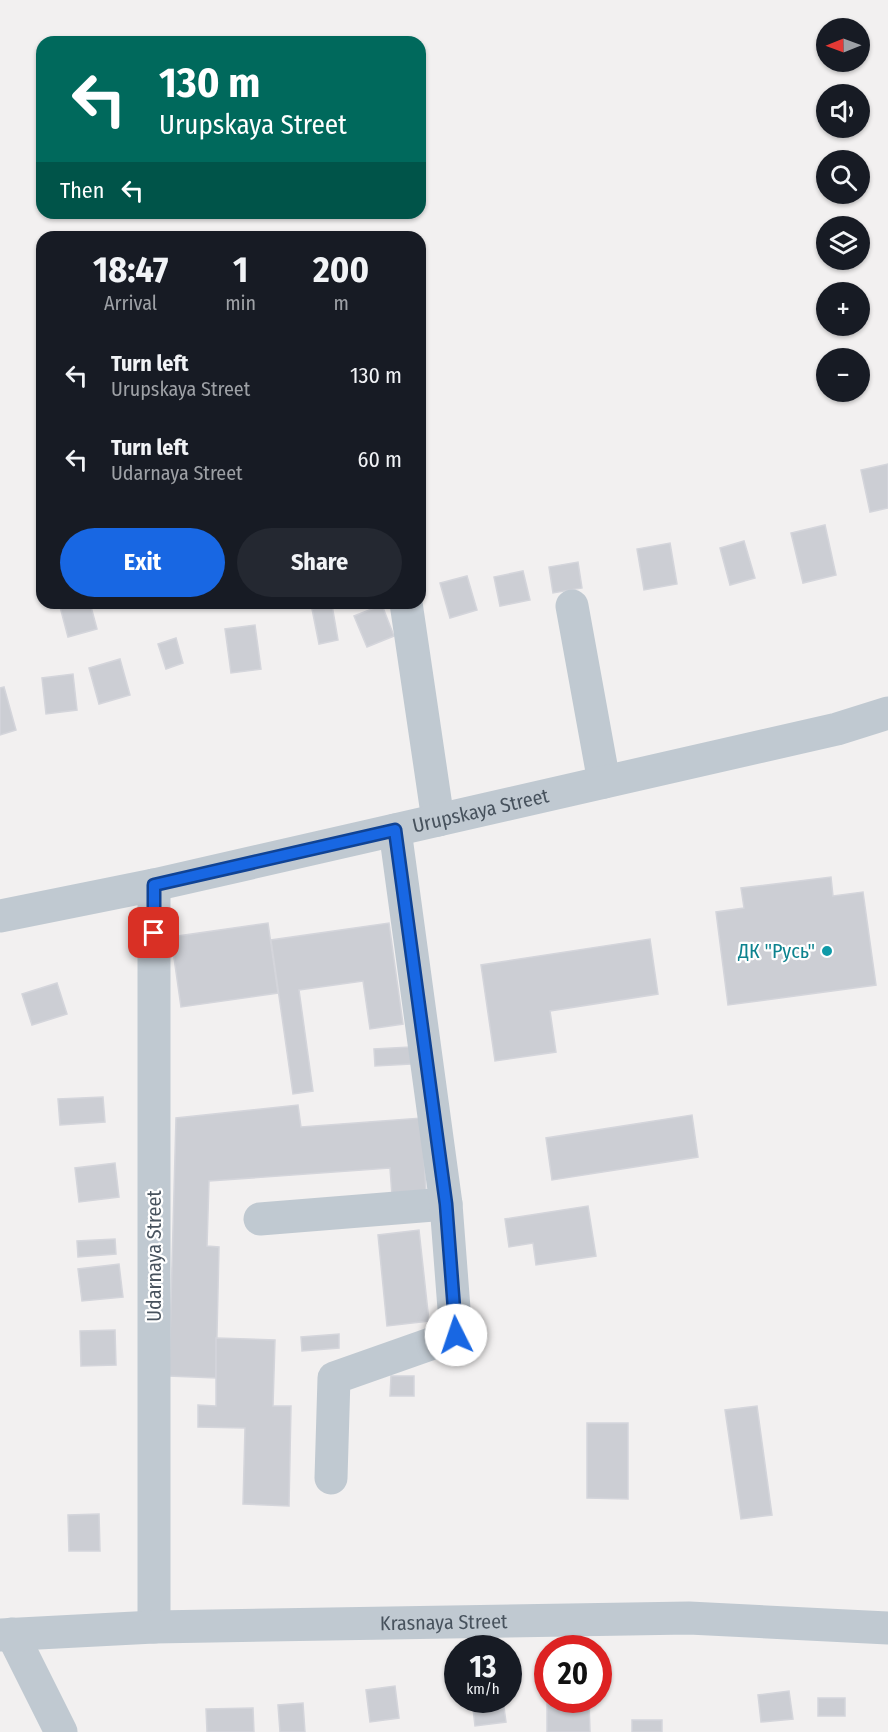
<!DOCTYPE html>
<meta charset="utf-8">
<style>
:root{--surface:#171b24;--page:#242831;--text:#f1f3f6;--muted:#9ea1a6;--accent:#1867e3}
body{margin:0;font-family:"Fira Sans Condensed",sans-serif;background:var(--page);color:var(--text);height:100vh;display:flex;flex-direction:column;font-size:22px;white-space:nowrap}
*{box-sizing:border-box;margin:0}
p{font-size:20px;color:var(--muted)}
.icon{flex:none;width:33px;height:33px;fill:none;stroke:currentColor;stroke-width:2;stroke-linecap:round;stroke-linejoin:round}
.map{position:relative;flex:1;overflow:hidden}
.side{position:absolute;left:36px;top:231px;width:390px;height:378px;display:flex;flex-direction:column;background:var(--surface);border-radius:18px;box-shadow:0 2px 4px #0004}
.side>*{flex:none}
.guide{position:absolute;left:36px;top:36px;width:390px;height:183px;border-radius:18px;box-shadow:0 2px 4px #0004;background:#00695c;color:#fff;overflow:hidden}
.needle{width:39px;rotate:269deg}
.controls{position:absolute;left:816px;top:18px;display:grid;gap:12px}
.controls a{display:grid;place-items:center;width:54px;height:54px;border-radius:50%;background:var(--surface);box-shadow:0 2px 4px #0004;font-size:30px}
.speed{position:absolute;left:444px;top:1635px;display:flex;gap:12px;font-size:30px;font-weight:700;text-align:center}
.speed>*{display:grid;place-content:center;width:78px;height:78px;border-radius:50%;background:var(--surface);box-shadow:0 2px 4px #0004;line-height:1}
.speed small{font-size:15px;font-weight:400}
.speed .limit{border:9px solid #d22;background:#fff;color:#111}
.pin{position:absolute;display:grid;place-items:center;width:51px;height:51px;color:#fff;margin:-26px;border-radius:12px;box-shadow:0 3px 9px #0006}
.me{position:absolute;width:66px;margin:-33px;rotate:356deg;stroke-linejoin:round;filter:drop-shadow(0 0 4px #0008)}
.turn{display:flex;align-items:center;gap:21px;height:126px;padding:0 24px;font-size:27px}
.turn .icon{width:78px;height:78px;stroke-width:2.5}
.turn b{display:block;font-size:42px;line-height:51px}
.then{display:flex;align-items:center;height:57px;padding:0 24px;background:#0003;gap:12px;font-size:22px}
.eta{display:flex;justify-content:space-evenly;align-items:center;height:102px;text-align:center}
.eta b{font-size:36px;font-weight:700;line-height:42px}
.button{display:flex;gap:12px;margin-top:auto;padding:12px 24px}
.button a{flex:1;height:69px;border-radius:36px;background:var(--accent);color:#fff;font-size:24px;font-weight:700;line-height:69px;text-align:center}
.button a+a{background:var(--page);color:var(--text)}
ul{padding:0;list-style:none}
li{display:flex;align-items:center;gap:18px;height:84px;padding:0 24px}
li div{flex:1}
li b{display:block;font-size:22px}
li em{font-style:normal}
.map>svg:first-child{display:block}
.building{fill:#ccced4;stroke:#d4d5db;stroke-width:1.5}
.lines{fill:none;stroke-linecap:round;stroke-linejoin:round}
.minor{stroke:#c0c9d1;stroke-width:33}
.route-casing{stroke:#104394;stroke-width:15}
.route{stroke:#1867e3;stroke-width:10}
.culture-dot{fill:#0f9aa8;stroke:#fff;stroke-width:2}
.labels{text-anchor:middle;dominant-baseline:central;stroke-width:4.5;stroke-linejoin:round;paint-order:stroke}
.street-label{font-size:20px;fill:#47525d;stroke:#fff}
.culture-label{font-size:20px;fill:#0d838f;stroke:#fff;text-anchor:end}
</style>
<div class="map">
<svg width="888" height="1732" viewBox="0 0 888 1732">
<rect width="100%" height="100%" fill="#f2f0f0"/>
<!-- building -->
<g class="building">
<polygon points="888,464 888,508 870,512 861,470"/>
<polygon points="825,525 836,575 803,583 791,533"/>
<polygon points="744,541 755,578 730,585 720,548"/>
<polygon points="670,543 677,584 644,590 637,549"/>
<polygon points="578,562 582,588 553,593 549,567"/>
<polygon points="523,571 530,600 500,606 494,577"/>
<polygon points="467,576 477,610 450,618 440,583"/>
<polygon points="59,603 90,603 97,629 68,637"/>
<polygon points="332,605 338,640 319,644 312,609"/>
<polygon points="382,605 394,636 367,647 354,616"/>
<polygon points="255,625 261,669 231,673 225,629"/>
<polygon points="176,638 183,663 166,669 158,644"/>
<polygon points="120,659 130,695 99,704 89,668"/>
<polygon points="73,674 77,710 46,714 42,678"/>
<polygon points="4,687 16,730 0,735 0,688"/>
<polygon points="831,877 833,896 863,892 876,985 728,1005 716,912 744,908 741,888"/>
<polygon points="268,923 278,993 181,1007 171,937"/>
<polygon points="389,923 403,1024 370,1029 363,981 299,990 313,1091 293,1094 271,940"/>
<polygon points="650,939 658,994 550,1011 556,1052 495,1061 481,965"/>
<polygon points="57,983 67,1014 32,1025 22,994"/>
<polygon points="410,1047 411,1064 375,1066 374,1049"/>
<polygon points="103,1097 105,1122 60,1125 58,1099"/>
<polygon points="298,1105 301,1127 422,1118 426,1193 392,1196 390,1168 209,1181 207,1246 219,1247 216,1378 169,1376 176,1118"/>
<polygon points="692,1115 698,1157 552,1180 546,1138"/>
<polygon points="115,1163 119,1197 79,1202 75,1168"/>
<polygon points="588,1206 596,1256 536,1265 533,1243 509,1247 505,1219"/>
<polygon points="419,1230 429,1321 387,1326 378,1235"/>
<polygon points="115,1239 116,1254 78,1257 77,1241"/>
<polygon points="119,1264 123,1297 82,1301 78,1269"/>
<polygon points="115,1330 116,1365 81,1366 80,1331"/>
<polygon points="339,1334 339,1348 302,1351 301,1337"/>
<polygon points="216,1338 275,1340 273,1406 291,1406 289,1506 243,1504 245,1428 198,1427 198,1405 216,1406"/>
<polygon points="391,1376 414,1376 414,1396 390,1396"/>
<polygon points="757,1406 772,1515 741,1519 725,1410"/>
<polygon points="587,1423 628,1423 628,1499 587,1498"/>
<polygon points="99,1514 100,1551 69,1551 68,1515"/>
<polygon points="395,1686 399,1718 370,1722 366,1690"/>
<polygon points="547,1689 548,1700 589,1700 590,1732 547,1732"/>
<polygon points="789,1691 793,1719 761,1722 758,1695"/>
<rect x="818" y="1698" width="27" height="18"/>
<polygon points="472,1700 503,1700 506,1722 475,1726"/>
<polygon points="303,1703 305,1732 280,1732 278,1705"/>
<polygon points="253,1708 254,1732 207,1732 206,1709"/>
<rect x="632" y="1720" width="30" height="12"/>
</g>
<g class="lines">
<!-- minor -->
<g class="minor">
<polyline points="406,603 438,820"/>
<polyline points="572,606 604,782"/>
<polyline points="154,885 154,1627"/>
<path id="s1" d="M0,916L154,885L837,729L888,713"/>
<polyline points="260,1219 446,1204"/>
<polyline points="331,1478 334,1378 456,1335 446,1204 395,830"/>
<polyline points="12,1634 61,1732"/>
<path id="s2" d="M0,1635L154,1627L689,1618L888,1628"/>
</g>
</g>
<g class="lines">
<!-- route casing -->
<g class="route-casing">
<polyline id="route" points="154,933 154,885 395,830 446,1204 456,1335"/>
</g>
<!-- route -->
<use href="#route" class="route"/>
</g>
<!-- markers -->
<circle class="culture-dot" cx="827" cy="951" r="6"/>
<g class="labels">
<!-- street labels -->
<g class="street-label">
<text stroke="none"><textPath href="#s1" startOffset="492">Urupskaya Street</textPath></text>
<text transform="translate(154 1256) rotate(-90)">Udarnaya Street</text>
<text stroke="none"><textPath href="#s2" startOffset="444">Krasnaya Street</textPath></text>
</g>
<!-- culture labels -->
<g class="culture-label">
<text x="815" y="951">ДК "Русь"</text>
</g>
</g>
</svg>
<div class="controls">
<a><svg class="needle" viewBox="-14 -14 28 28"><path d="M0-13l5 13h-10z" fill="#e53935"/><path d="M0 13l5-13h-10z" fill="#9ea1a6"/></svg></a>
<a><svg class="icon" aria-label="sound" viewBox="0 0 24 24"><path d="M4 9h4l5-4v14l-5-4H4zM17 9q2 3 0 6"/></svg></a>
<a><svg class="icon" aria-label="search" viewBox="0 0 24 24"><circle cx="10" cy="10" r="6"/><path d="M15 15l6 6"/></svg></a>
<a><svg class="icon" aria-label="layers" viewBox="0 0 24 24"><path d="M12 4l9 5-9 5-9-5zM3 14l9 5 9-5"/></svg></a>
<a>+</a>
<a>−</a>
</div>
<div class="speed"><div>13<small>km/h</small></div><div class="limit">20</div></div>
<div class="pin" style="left:154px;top:933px;background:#d93025"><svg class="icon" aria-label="arrive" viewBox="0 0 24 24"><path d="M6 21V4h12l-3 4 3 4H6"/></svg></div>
<svg class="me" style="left:456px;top:1335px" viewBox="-20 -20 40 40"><circle r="19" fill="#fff"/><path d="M0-13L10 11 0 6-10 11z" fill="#1867e3"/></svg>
<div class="guide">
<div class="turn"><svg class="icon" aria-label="left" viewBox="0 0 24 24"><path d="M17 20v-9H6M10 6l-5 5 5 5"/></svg><div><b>130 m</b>Urupskaya Street</div></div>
<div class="then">Then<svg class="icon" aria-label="left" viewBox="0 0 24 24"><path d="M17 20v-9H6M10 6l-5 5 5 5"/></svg></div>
</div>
<section class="side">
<div class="eta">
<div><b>18:47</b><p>Arrival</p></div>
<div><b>1</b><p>min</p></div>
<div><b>200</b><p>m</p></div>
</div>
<ul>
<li><svg class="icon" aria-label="left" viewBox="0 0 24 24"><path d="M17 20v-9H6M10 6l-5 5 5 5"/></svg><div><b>Turn left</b><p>Urupskaya Street</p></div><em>130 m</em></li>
<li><svg class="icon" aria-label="left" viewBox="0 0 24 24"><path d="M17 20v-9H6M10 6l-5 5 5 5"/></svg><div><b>Turn left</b><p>Udarnaya Street</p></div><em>60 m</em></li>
</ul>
<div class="button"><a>Exit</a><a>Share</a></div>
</section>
</div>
